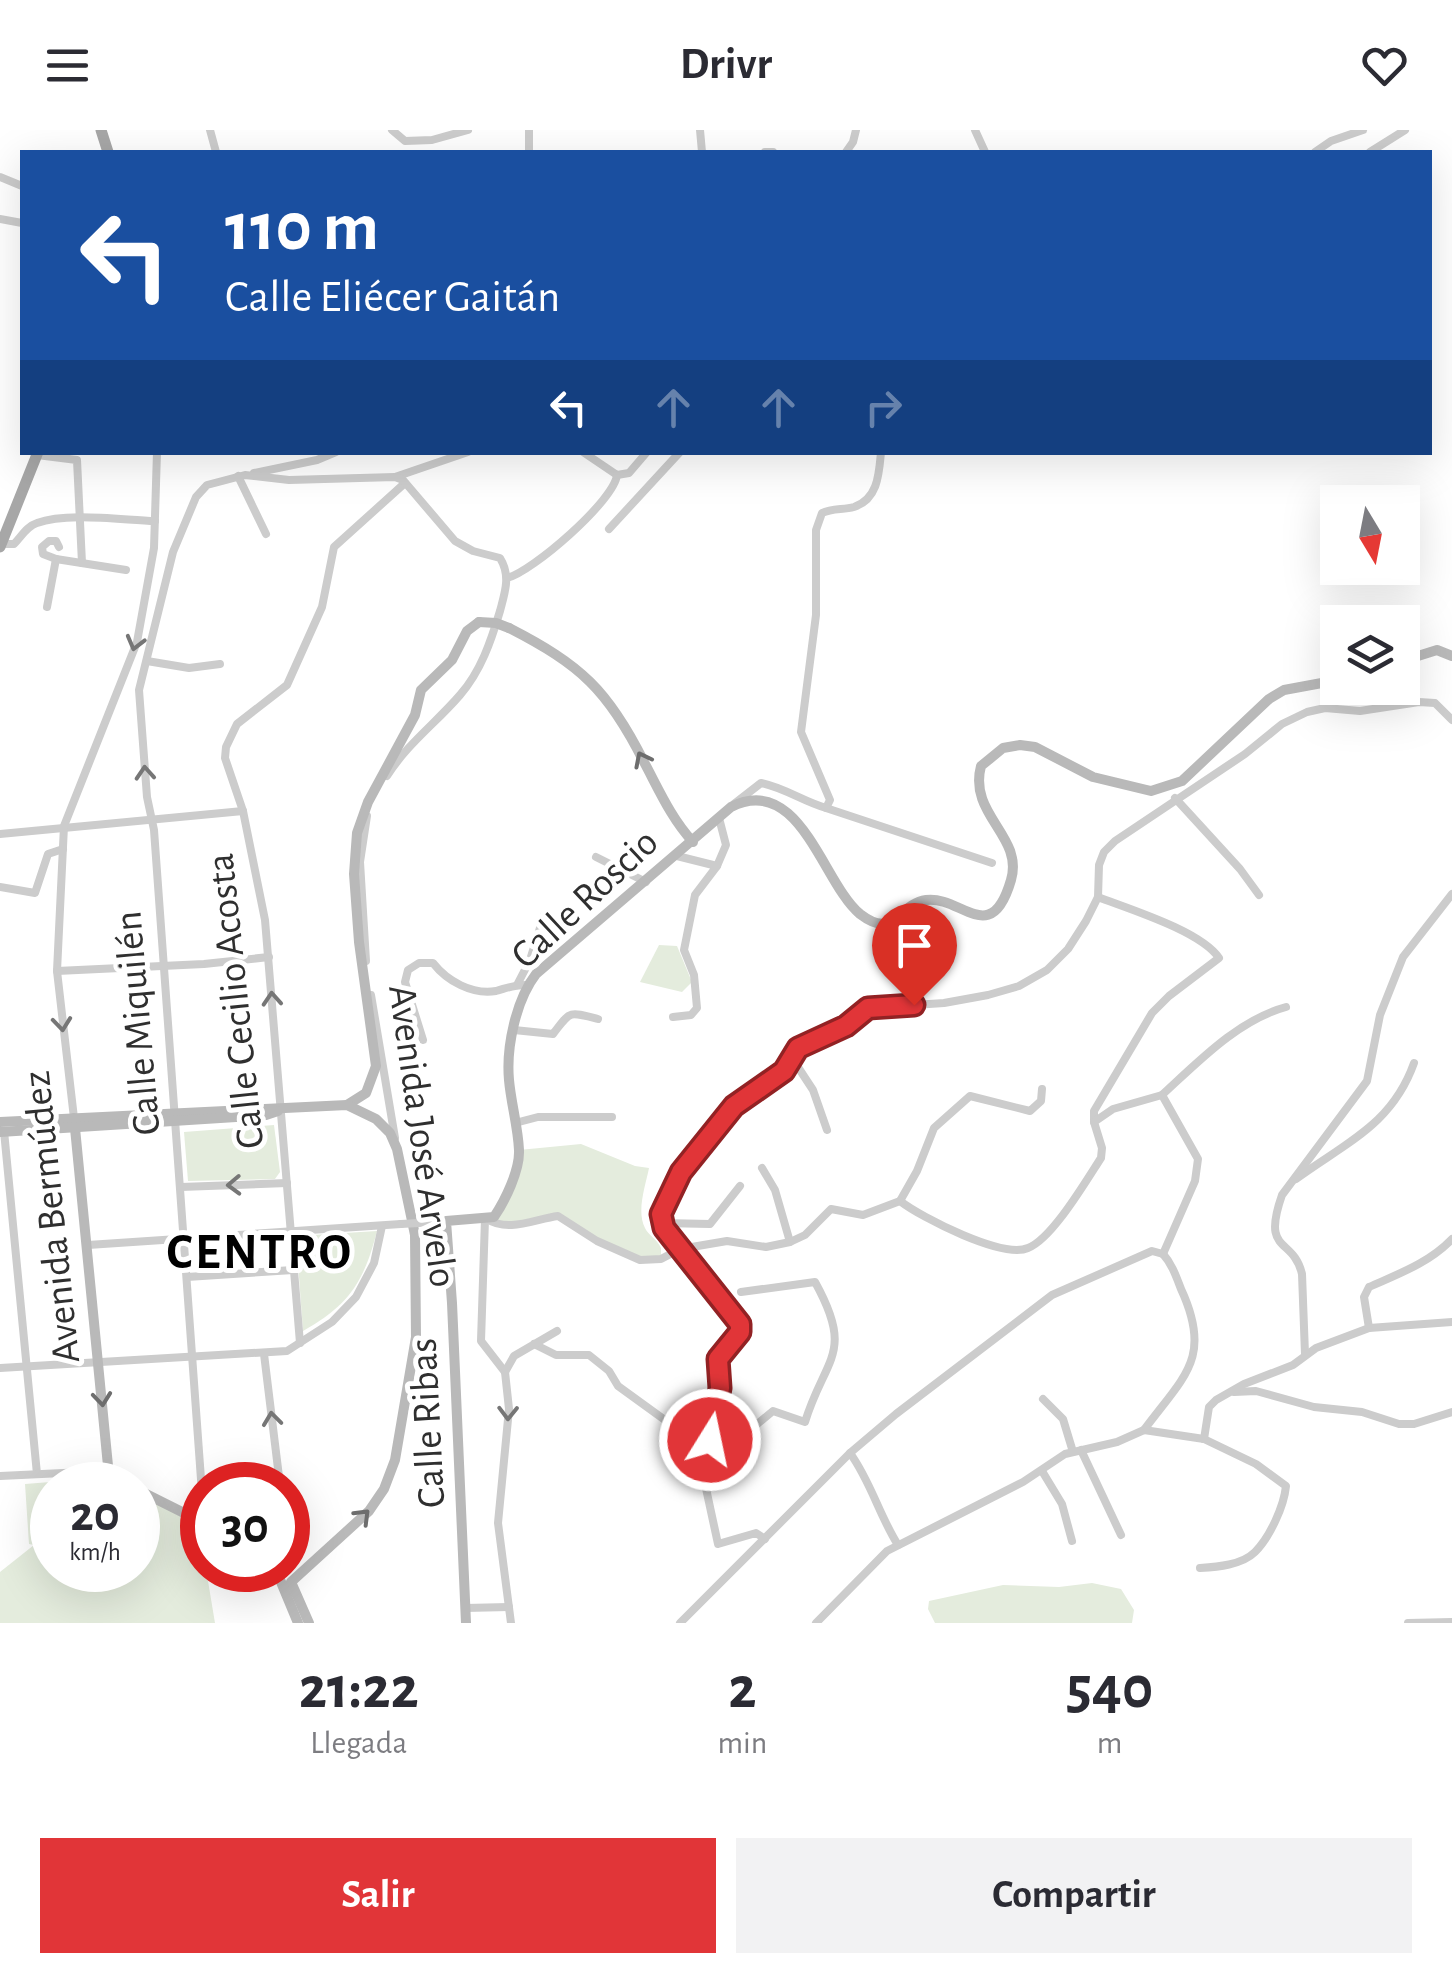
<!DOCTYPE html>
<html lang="es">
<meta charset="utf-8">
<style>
:root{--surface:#fff;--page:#f2f2f3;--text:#2b2b33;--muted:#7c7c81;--accent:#e13538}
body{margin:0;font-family:"Alegreya Sans",sans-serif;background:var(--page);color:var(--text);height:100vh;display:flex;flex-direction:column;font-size:38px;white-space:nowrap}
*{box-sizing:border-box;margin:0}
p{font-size:32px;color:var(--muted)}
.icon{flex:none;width:55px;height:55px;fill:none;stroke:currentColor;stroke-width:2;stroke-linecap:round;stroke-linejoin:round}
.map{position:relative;height:1493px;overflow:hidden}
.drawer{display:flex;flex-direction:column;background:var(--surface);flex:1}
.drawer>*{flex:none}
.banner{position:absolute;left:20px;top:20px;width:1412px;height:305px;border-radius:0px;box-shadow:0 10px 40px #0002;background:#1a4fa0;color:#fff;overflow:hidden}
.needle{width:65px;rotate:170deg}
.fabs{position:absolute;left:1320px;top:355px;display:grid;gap:20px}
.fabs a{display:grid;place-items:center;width:100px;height:100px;border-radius:0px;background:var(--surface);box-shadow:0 10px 40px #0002;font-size:50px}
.speed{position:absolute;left:30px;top:1332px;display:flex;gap:20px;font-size:50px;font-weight:700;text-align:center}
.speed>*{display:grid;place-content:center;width:130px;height:130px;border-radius:50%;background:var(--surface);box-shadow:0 10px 40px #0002;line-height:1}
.speed small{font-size:25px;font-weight:400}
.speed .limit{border:15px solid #d22;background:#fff;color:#111}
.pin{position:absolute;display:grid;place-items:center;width:85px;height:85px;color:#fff;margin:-102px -42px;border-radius:50% 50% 50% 0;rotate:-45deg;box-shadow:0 0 10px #0007}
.pin .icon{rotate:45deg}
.me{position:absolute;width:110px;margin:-55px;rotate:10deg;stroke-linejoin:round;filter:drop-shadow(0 0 8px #0008)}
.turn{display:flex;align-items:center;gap:35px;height:210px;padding:0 40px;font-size:45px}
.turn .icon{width:130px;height:130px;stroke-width:2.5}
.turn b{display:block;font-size:70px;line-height:85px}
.lanes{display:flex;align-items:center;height:95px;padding:0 40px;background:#0003;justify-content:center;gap:50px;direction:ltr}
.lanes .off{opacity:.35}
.eta{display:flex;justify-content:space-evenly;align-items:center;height:170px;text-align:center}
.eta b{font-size:60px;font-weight:600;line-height:70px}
.primary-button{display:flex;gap:20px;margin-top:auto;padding:20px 40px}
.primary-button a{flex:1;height:115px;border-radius:0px;background:var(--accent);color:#fff;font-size:40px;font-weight:600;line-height:115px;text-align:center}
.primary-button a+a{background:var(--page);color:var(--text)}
header{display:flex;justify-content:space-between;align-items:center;height:130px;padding:0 40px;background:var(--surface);font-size:45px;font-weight:600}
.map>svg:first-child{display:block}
.green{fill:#e4ecdd}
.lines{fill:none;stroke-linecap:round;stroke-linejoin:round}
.street{stroke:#ccc;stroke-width:8}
.secondary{stroke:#b9b9b9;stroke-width:10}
.primary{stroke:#a7a7a7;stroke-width:11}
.street-bridge{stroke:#ccc;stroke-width:8}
.secondary-bridge{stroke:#b9b9b9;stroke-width:10}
.oneway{stroke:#767676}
.oneway2{stroke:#6d6d6d}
.route-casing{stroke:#922224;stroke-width:25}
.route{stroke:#e13538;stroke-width:18}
.labels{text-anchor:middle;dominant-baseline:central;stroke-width:10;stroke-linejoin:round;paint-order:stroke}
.street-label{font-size:40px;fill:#2f2f2f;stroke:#fff}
.district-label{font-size:50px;font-weight:bold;letter-spacing:2.5px;fill:#000;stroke:#fff}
</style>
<header><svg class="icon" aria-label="menu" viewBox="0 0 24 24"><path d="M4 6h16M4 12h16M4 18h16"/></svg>Drivr<svg class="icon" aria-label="heart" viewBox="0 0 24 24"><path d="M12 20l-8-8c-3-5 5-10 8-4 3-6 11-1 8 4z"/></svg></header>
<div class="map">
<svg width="1452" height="1493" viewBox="0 0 1452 1493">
<rect width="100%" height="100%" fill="#fff"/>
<!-- green -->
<g class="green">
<polygon points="659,815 677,816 692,852 682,862 640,852"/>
<polygon points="274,995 280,1042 275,1049 188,1051 184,1002"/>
<path d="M581,1014L635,1036L649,1038C646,1054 636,1081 645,1098C648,1105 657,1109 661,1118V1129L640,1130L558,1087L496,1095L519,1020Z"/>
<path d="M377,1101C364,1152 349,1175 303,1201L296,1106Z"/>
<polygon points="101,1348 116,1355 52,1355 52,1440 138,1440 138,1365 202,1396 202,1414 194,1430 208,1451 215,1493 0,1493 0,1442 34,1415 29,1414 25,1354"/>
<polygon points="1092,1453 1121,1459 1134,1480 1132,1493 935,1493 928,1479 929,1471 1003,1455 1059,1457"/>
</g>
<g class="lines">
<!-- street -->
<g class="street">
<polyline points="210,0 216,22"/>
<polyline points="392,0 405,11 432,10 468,0"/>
<polyline points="700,0 702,22"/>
<polyline points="975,0 985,22"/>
<polyline points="529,22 529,0"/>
<polyline points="765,22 773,22"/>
<polyline points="846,22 853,12 856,0"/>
<polyline points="1315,22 1331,11 1363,0"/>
<polyline points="1370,22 1405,0"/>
<polyline points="0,47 22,56"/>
<polyline points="0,89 22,93"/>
<polyline points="583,322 617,345 629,343 647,322"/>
<polyline points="37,325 77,330 82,433"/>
<polyline points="254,343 317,330 336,322"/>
<polyline points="238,346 266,404"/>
<polyline points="395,347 468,322"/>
<polyline points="609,399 680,322"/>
<path d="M1,414H14C21,407 27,396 37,393C67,382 122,390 155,391"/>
<polyline points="59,417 56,411 49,411 42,417 43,424 56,429 126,440"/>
<path d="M507,448C532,442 614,371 617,345"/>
<polyline points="47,477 56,429"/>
<polyline points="147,531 189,538 220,534"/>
<polyline points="1175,668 1240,739 1259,765"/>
<path d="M734,674L761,653C785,658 804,672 826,678L830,670L801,602L816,485V400L822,383C832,378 843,380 854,377C878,369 879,344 881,322"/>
<polyline points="826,678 992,733"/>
<polyline points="0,704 243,681"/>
<polyline points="596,727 646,752"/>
<polyline points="717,736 726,715 719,688"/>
<polyline points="0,757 35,763 48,724 63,719"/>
<polyline points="366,831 360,732 367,686"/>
<polyline points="57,841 204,834 269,827"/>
<polyline points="517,855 530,830 544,785"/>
<polyline points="371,865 395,1008"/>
<polyline points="673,887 691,885 697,878 694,845 684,820 695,765 717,736 677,726"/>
<path d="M514,900L553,904C571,881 567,881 598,889"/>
<path d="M423,910L405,852L408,840L419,833H433C447,851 472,865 496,861C507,858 516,854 527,855"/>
<polyline points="792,928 813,960 827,1000"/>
<path d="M1162,965C1198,932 1238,890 1286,877"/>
<polyline points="74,988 57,841 64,696 137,512 154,418 157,322"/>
<path d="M1094,992V981L1152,883L1169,866L1219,828C1201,801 1129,779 1098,767"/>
<polyline points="515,993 538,987 612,987"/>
<polyline points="4,1001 37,1344"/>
<polyline points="762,1038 775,1060 790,1112"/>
<path d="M1296,1049C1345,1013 1392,995 1414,933"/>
<polyline points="181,1057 287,1053"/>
<polyline points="900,1071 917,1041 934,998 970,966 1030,981 1041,971 1042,959"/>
<polyline points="485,1089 481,1211 505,1242 509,1279 498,1393 511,1493"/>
<path d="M487,1089C508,1103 535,1089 558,1086L597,1111L640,1130L661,1129L680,1119L727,1111L766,1117L790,1112L805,1105L831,1079L863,1085L900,1071C922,1088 1003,1129 1028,1118C1052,1109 1086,1051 1101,1028L1102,1018L1094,992L1113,979L1162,965L1198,1029L1195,1051L1163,1124"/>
<polyline points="662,1093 710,1094 740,1056"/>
<polyline points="88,1115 401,1094"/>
<polyline points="187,1147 293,1140"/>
<path d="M741,1162L815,1152C855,1224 825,1227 805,1292L773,1281L750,1300L712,1305L721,1246L717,1229L740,1203V1194L665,1098L661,1084L681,1042L709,1005L734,976L784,941L798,918L846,896L869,878L944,873L988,865L1019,856L1047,840L1068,819L1086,791L1098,767L1099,735L1104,722L1115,711L1245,624L1282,594L1307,582L1325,578L1360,581L1419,572L1435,573L1452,590"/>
<path d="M1369,1198L1364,1167L1369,1157C1398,1144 1429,1133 1452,1109"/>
<polyline points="300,1213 265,790 243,681 225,628 226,617 237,594 287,555 322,477 334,417 405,353"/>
<polyline points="534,1214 556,1225 589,1225 609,1241 618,1256 669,1293 712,1305 702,1340 718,1414 756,1403 765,1409"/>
<polyline points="264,1224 280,1355"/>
<path d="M1305,1224L1302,1144C1293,1106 1261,1125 1282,1065L1367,951L1380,885L1403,827L1452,764"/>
<polyline points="0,1238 287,1221 332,1192 356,1167 374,1133 382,1096"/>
<polyline points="505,1242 514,1226 557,1201"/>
<polyline points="1234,1262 1256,1261 1314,1277 1362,1282 1399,1294 1414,1294 1452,1282"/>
<polyline points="1043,1269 1063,1289 1073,1322"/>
<path d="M1144,1300C1184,1246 1213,1228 1181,1159C1176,1146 1172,1134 1163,1124"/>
<polyline points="1204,1309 1209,1277 1216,1270 1244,1254 1293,1235 1316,1218 1369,1198 1452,1192"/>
<polyline points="1081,1320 1121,1405"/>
<path d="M850,1323C871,1352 879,1385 898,1415"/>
<polyline points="1042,1341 1062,1374 1072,1411"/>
<polyline points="0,1346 84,1342 109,1346"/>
<path d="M202,1363L154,700L147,667L139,560L173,422L196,367L207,355L245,345L289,350L395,347L403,350L455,411L473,421L500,428C511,446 505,462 500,481C491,511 481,541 460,565C436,593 407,614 387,646"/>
<polyline points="465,1478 509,1477"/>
<polyline points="680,1493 850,1323 896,1284 1052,1165 1152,1121 1163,1124"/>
<path d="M816,1493L887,1421L1023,1352L1065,1324L1117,1312L1144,1300L1204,1309L1256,1334L1286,1356C1284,1376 1270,1407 1255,1422C1242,1435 1217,1437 1200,1438"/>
<polyline points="1408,1493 1452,1492"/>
</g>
<!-- secondary -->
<g class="secondary">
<path d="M509,498C581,535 608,560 644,632C659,660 671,688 693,712"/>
<polyline points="1402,531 1437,520 1452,526"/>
<polyline points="347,975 366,963 376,936 359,812 354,744 357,703 368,672 415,585 421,560 452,530 467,501 479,492"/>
<polyline points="74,988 109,1346 128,1355"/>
<polyline points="0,992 347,975 376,989 390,1003 397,1019 415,1105 416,1207 395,1330 384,1359 369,1381 291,1452 309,1493"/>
<polyline points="0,1002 266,985 278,981"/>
<polyline points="138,1360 202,1392"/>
<polyline points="276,1440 298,1493"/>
<path d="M466,1493L452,1173L446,1091L494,1087C505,1071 520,1040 519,1020C518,997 511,973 509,950C506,917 516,870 536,844L731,677C800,642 823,754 860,784C895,811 898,774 926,770C961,765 991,819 1011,750C1024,706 968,685 981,636L1003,618L1020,615L1035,617L1093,647L1151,661L1182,651L1269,569L1284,560L1338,550"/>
</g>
<!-- primary -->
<g class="primary">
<polyline points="101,0 108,22"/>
<polyline points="0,417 38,322"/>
</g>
<!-- street-bridge -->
<polyline class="street-bridge" points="401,1094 436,1092"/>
<!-- secondary-bridge -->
<polyline class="secondary-bridge" points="479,492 496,493 509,498"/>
</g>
<!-- one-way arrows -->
<defs><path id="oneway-chevron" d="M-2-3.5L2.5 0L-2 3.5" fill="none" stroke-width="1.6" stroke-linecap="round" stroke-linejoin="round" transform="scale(2.5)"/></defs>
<g class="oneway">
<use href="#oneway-chevron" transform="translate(135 513) rotate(105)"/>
<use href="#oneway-chevron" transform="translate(145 643) rotate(-94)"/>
<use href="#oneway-chevron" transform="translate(272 869) rotate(-94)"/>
<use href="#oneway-chevron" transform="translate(62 894) rotate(84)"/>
<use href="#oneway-chevron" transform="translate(234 1055) rotate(178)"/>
<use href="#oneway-chevron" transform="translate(508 1283) rotate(91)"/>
<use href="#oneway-chevron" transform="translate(272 1289) rotate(-97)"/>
</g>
<g class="oneway2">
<use href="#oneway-chevron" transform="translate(642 629) rotate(-117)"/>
<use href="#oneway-chevron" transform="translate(102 1269) rotate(84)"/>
<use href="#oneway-chevron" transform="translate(363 1386) rotate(-45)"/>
</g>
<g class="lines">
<!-- route casing -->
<g class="route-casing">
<polyline id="route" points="710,1310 720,1258 718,1229 740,1202 740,1194 664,1098 661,1084 681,1042 734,976 784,941 798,918 846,896 868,878 914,875"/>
</g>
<!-- route -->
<use href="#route" class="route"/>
</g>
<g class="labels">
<!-- street labels -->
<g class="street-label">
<text transform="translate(585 769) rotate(-43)">Calle Roscio</text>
<text transform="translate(236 871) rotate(-96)">Calle Cecilio Acosta</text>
<text transform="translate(138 893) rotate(-95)">Calle Miquilén</text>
<text transform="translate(422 1006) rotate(82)">Avenida José Arvelo</text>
<text transform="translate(52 1087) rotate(-96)">Avenida Bermúdez</text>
<text transform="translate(428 1293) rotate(-93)">Calle Ribas</text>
</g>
<!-- district labels -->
<g class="district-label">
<text x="260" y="1123">CENTRO</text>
</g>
</g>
</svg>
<div class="fabs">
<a><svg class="needle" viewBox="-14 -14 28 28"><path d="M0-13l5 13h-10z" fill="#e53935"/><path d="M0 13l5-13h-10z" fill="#7c7c81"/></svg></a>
<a><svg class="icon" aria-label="layers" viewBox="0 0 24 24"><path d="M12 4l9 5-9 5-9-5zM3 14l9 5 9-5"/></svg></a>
</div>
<div class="speed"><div>20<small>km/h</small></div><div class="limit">30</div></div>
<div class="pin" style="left:914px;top:875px;background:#d93025"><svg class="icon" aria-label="arrive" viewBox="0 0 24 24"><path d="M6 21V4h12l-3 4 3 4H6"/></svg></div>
<svg class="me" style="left:710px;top:1310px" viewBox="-20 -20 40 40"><circle r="17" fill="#e13538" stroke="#fff" stroke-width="3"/><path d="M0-11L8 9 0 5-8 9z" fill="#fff"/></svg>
<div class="banner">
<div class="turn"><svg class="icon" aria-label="left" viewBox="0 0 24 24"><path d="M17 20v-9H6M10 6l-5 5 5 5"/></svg><div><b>110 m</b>Calle Eliécer Gaitán</div></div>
<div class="lanes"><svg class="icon" aria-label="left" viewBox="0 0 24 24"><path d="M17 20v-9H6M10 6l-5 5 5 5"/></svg><svg class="icon off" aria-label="ahead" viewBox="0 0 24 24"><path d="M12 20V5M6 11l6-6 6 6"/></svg><svg class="icon off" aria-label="ahead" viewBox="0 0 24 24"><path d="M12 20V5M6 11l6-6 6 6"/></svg><svg class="icon off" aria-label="right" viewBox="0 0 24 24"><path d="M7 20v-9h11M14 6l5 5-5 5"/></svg></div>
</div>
</div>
<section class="drawer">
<div class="eta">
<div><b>21:22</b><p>Llegada</p></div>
<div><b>2</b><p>min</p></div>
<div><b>540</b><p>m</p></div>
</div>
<div class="primary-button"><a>Salir</a><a>Compartir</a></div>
</section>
